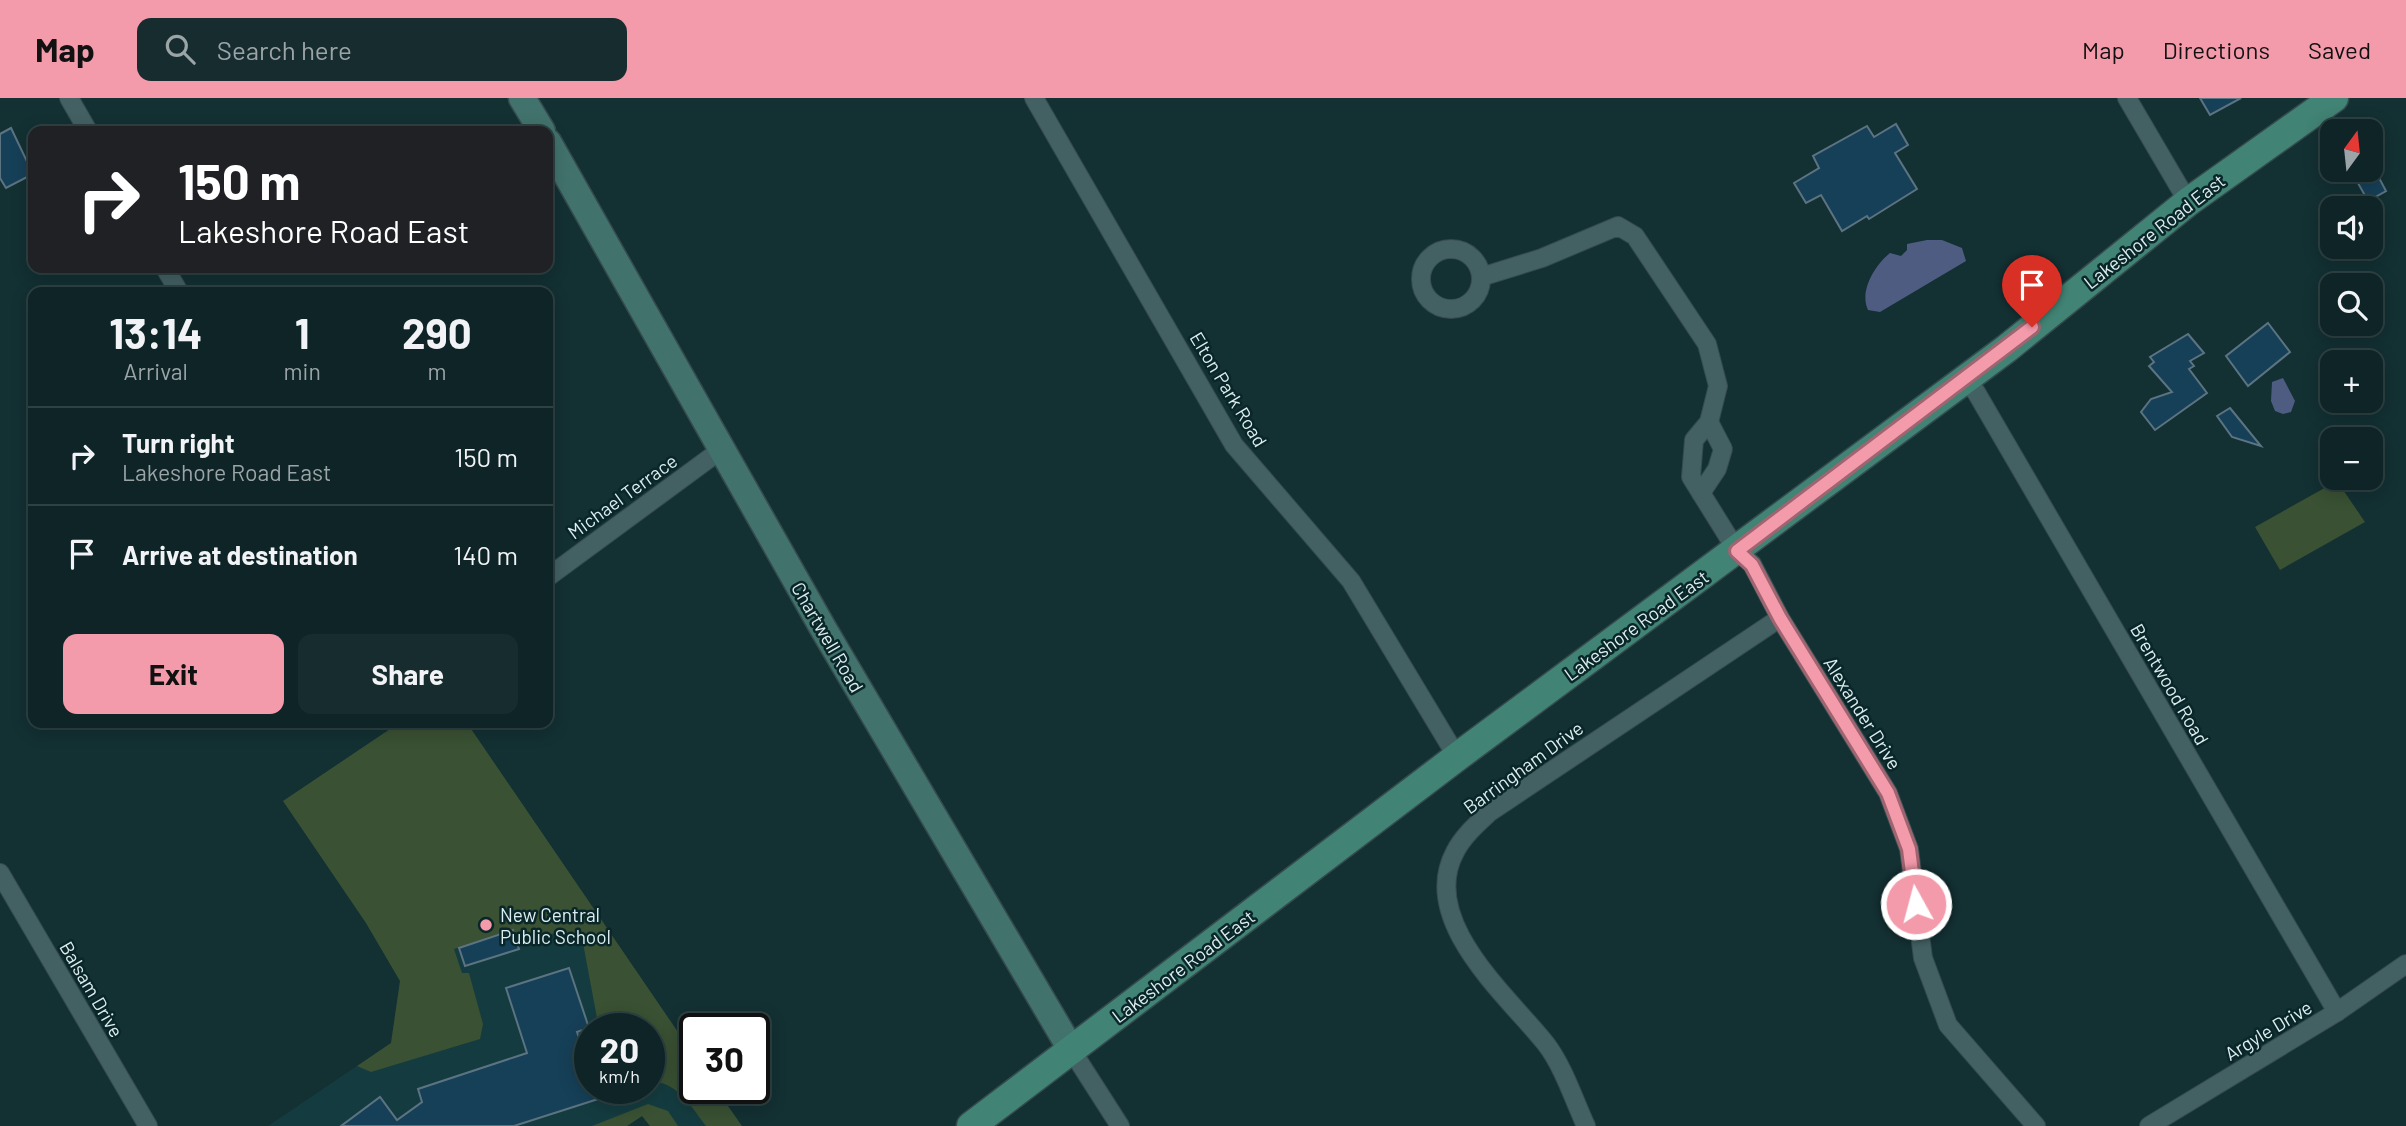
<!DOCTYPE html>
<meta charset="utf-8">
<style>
:root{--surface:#0e2426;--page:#172c2e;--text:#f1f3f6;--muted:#9ba4a7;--line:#2e4143;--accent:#f39aab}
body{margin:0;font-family:Barlow,sans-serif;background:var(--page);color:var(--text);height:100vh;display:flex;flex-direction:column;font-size:26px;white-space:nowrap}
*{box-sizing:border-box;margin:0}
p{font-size:23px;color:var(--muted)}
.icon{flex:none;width:38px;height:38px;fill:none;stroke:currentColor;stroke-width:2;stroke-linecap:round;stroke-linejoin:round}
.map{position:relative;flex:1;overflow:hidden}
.side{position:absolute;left:28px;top:189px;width:525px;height:441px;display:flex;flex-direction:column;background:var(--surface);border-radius:14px;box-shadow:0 4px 18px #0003,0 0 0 2px var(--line)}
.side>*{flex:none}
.hud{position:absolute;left:28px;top:28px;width:525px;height:147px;border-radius:14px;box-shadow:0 4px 18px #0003,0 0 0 2px var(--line);background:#202124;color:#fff;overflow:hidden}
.needle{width:46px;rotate:15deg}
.fabs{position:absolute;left:2320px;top:21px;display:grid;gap:14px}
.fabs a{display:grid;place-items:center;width:63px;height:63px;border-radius:14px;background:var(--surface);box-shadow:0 4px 18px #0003,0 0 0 2px var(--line);font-size:35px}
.speed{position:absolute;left:574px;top:915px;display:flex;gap:14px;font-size:35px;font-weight:700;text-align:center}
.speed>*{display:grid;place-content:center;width:91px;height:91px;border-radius:50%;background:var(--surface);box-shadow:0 4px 18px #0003,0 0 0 2px var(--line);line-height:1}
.speed small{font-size:18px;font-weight:400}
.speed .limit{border:4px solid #111;border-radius:10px;background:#fff;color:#111}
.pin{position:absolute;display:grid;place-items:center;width:60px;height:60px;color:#fff;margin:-72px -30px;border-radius:50% 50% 50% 0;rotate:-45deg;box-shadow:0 0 7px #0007}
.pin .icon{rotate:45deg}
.me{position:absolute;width:77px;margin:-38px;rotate:353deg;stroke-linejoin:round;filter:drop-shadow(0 0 5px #0008)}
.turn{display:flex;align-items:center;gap:24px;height:147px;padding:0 35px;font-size:32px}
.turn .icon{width:91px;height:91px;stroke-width:2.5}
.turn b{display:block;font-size:49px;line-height:60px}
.eta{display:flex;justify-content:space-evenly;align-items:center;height:119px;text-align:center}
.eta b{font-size:42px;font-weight:700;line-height:49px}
.cta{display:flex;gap:14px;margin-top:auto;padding:14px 35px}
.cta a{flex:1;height:80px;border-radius:14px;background:var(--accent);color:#111;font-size:28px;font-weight:700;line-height:80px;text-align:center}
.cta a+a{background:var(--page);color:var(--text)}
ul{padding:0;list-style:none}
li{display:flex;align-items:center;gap:21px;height:98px;padding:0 35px;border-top:2px solid var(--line)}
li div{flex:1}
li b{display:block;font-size:26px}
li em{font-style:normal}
header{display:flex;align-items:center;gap:42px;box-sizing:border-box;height:98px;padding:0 35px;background:var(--accent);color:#111}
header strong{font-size:33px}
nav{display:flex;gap:38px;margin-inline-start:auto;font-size:24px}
.search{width:490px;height:63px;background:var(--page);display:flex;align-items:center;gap:18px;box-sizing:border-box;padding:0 24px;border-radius:14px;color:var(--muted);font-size:26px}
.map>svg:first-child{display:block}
.built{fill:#143c40;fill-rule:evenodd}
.green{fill:#3a5133}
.water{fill:#4f5c81}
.building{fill:#164058;stroke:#5c7381;stroke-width:2}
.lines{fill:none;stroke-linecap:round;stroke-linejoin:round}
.street-casing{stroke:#354b4e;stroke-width:20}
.secondary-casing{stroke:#354b4e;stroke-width:29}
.primary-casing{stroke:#354b4e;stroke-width:31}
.street{stroke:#436063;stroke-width:18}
.secondary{stroke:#42726c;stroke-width:26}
.primary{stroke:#418374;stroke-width:28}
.route-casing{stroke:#9e646f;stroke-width:18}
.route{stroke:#f39aab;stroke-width:12}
.poi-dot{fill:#f39aab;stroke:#092629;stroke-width:2.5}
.labels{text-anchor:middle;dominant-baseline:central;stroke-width:5;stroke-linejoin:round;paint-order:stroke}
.street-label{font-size:19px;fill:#deeef0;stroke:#092629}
.poi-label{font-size:19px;fill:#deeef0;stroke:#092629;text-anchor:start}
</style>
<header>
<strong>Map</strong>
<div class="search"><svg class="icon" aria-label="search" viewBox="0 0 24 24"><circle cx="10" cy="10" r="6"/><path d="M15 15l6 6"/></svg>Search here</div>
<nav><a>Map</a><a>Directions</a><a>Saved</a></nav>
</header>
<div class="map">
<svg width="2406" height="1028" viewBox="0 0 2406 1028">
<rect width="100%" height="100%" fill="#133033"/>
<!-- built -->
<path class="built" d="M399,625H467L695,959V990L716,991L742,1028H650L642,1018L627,1028H268L391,945L400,883L366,825L283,703ZM590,931H649V990H590Z"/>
<!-- green -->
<g class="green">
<polygon points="2337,383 2365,424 2280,472 2255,429"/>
<path d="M399,625H467L695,959V990L716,991L742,1028H706C693,1011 674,979 649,985V931H599L583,845L558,835L516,842L513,832L454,851L462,875H469L483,926L480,941L371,974L357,968L391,945L400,883L366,825L283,703Z"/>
<polygon points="648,1006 668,1013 678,1028 650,1028 642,1018 627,1028 592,1028"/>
</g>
<!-- water -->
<g class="water">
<path d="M1927,142H1942L1962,150L1966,163L1880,214L1868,212C1859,193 1875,167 1890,155L1901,158L1907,152V146Z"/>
<polygon points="2283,280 2295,303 2291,314 2283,316 2275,313 2271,303 2272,284"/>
</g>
<!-- building -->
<g class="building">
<polygon points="2200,0 2241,0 2210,17"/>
<polygon points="1896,26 1908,47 1895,55 1917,91 1869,121 1867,118 1842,133 1821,97 1806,105 1794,85 1819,70 1813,58 1867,28 1874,39"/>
<polygon points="11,30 33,76 6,90 0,80 0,36"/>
<polygon points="2376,74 2386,93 2368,103 2358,85"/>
<polygon points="2268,225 2290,254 2248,288 2226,258"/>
<polygon points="2188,236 2204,255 2190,263 2194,268 2189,271 2207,295 2155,332 2141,314 2151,301 2172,294 2149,268 2154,264 2150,259"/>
<polygon points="2230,310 2261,348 2232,339 2217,318"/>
<polygon points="513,832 519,851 465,868 459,850"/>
<polygon points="569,870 589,930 577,934 590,974 590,990 619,990 620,994 514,1028 341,1028 380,999 397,1022 422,1004 418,991 527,955 506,890"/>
</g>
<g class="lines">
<!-- street casing -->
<g class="street-casing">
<g id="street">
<polyline points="69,0 88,33"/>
<polyline points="1034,0 1234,347 1351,483 1457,659"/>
<polyline points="2127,0 2188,104"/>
<circle cx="1451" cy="181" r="30"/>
<polyline points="165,170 179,194"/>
<polyline points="1481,179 1542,160 1618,128 1635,138 1707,246 1718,288 1709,324 1694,342 1691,379 1737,453 1752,466 1780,520 1888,695 1909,751 1923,860 1948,927 2036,1028"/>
<polyline points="1964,282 1976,294 2337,914"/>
<polyline points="1701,395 1717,371 1723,351 1709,324"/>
<polyline points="548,479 722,351"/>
<polyline points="0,775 148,1028"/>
<polyline points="1072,953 1120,1028"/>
<path d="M1586,1028C1574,1002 1563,968 1546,946C1508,898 1418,823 1455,754C1463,738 1477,726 1490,714L1780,520"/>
<polyline points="2149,1028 2337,914 2406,866"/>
</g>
</g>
<!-- secondary casing -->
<g class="secondary-casing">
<g id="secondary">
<polyline points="522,0 542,33"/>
<polyline points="548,44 824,532 1072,953"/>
</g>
</g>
<!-- primary casing -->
<g class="primary-casing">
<polyline id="primary" points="971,1028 1457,659 2006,251 2188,104 2334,0"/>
</g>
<!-- street -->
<use href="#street" class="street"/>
<!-- secondary -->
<use href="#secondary" class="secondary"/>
<!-- primary -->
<use href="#primary" class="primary"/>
</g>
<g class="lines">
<!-- route casing -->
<g class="route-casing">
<polyline id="route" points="1916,806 1909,751 1888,695 1780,520 1752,467 1737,453 2032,229"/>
</g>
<!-- route -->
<use href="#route" class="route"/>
</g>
<!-- markers -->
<circle class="poi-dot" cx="486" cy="827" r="7"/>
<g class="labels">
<!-- street labels -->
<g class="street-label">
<text transform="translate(2154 133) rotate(-38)">Lakeshore Road East</text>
<text transform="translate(1229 291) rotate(59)">Elton Park Road</text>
<text transform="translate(622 398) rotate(-36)">Michael Terrace</text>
<text transform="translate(1636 527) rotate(-36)">Lakeshore Road East</text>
<text transform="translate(828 539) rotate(60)">Chartwell Road</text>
<text transform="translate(2170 586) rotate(60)">Brentwood Road</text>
<text transform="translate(1863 615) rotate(58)">Alexander Drive</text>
<text transform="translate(1523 669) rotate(-36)">Barringham Drive</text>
<text transform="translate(1183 868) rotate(-37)">Lakeshore Road East</text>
<text transform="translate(92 891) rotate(60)">Balsam Drive</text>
<text transform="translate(2268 932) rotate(-31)">Argyle Drive</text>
</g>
<!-- poi labels -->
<g class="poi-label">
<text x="500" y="816">New Central<tspan x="500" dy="22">Public School</tspan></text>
</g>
</g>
</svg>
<div class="fabs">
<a><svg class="needle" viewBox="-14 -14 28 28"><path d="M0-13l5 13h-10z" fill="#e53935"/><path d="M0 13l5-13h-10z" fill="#9ba4a7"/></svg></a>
<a><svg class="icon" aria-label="sound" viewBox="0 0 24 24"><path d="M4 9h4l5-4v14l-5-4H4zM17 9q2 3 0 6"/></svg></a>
<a><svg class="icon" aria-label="search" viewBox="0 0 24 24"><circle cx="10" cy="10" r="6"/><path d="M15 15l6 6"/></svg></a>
<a>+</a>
<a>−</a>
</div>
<div class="speed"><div>20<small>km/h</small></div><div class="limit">30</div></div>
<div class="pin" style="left:2032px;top:229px;background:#d93025"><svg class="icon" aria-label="arrive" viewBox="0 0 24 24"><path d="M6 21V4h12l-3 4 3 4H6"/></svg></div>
<svg class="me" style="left:1916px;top:806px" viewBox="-20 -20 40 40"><circle r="17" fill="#f39aab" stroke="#fff" stroke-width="3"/><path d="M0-11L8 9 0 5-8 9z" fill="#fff"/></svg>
<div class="hud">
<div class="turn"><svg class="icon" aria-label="right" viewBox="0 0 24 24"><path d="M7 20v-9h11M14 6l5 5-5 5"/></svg><div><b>150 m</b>Lakeshore Road East</div></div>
</div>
<section class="side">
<div class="eta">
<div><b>13:14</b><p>Arrival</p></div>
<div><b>1</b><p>min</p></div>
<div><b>290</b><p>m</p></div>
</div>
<ul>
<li><svg class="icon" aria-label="right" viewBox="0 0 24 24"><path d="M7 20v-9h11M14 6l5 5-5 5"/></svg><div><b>Turn right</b><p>Lakeshore Road East</p></div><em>150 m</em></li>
<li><svg class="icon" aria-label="arrive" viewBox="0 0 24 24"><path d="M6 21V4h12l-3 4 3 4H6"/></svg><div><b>Arrive at destination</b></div><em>140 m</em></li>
</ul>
<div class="cta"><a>Exit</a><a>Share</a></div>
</section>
</div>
